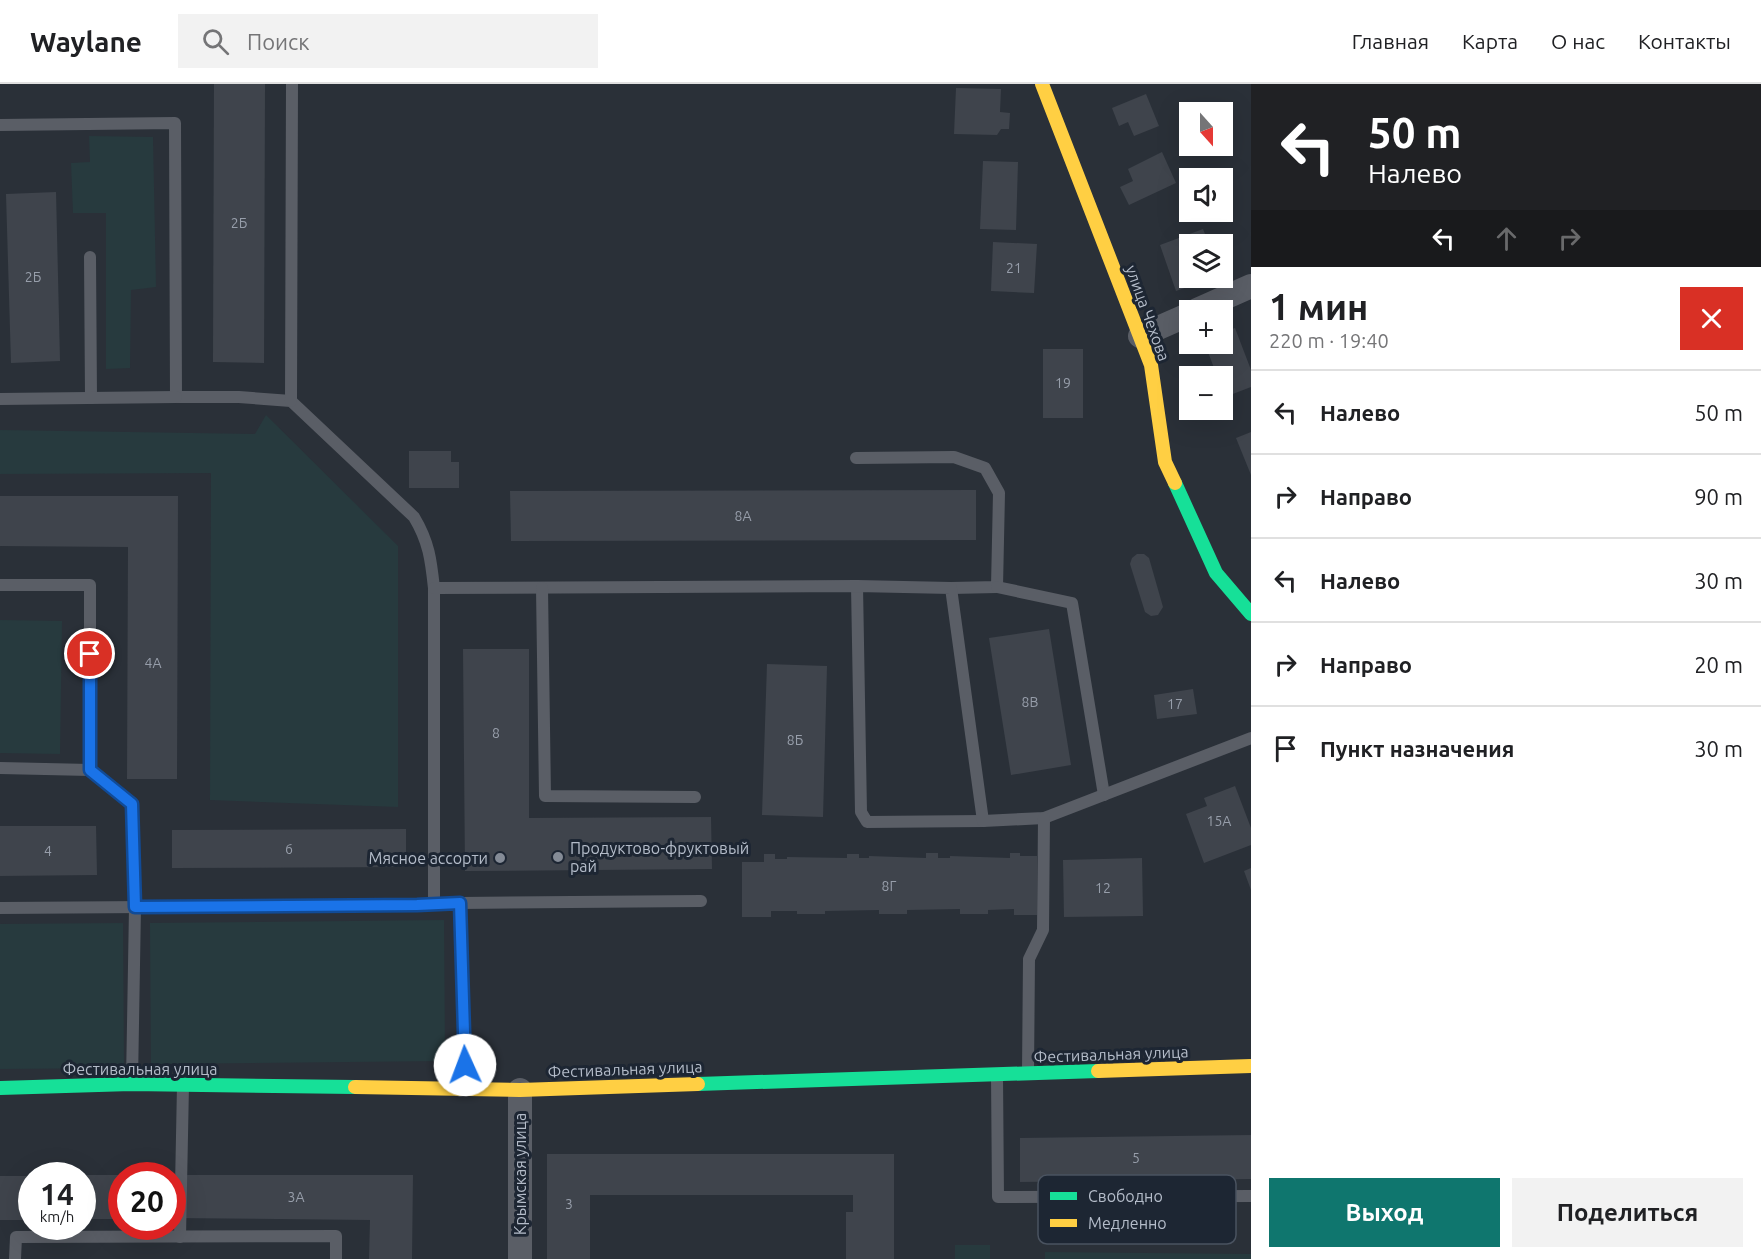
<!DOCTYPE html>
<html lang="ru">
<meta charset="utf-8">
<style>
:root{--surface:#fff;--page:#f2f2f2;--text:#202124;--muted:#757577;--line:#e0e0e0;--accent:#0f766e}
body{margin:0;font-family:Ubuntu,sans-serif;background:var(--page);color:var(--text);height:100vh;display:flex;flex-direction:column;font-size:22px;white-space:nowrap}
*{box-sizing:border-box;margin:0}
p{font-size:20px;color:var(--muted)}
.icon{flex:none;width:33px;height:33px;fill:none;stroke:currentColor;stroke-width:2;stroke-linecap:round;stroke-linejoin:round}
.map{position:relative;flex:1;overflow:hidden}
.details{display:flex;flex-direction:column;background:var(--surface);width:510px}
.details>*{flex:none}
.guide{background:#202124;color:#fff;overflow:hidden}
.needle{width:39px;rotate:159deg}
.tools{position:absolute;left:1179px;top:18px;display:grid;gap:12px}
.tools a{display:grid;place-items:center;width:54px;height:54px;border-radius:0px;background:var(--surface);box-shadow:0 6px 24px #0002;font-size:30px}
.speed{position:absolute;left:18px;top:1078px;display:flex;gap:12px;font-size:30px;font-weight:700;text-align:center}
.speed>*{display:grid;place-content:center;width:78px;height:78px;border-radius:50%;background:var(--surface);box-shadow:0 6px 24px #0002;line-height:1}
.speed small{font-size:15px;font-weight:400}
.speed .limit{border:9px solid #d22;background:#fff;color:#111}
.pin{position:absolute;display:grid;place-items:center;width:51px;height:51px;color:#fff;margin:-26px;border:3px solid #fff;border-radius:50%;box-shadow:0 2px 6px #0007}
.me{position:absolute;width:66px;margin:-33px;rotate:358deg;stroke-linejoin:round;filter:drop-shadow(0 0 4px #0008)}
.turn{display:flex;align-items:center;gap:21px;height:126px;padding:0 18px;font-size:27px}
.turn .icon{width:78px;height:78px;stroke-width:2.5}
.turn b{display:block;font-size:42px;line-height:51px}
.lanes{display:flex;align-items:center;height:57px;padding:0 18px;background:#0003;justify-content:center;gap:30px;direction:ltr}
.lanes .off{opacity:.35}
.round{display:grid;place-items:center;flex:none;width:63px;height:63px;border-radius:0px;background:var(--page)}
.headline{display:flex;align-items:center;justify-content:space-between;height:102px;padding:0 18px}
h1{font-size:36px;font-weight:700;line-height:45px}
.primary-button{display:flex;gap:12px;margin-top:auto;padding:12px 18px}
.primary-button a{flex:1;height:69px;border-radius:0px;background:var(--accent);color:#fff;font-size:24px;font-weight:700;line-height:69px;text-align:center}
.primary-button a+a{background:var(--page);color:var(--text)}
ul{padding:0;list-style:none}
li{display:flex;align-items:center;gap:18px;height:84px;padding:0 18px;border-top:2px solid var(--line)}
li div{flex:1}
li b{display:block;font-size:22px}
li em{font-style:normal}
header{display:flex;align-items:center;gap:36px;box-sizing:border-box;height:84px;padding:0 30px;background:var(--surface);border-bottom:2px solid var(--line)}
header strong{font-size:28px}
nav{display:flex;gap:33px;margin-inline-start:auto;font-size:21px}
.search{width:420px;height:54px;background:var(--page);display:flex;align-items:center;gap:15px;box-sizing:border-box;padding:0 21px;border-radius:0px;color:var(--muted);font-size:22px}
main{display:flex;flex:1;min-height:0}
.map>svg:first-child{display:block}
.green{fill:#273a3e}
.building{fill:#3f444c}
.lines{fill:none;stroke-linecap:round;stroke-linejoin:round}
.lane{stroke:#5a5e66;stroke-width:12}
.street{stroke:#5a5e66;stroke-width:24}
.fast{stroke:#16e098;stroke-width:14}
.slow{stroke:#ffcf43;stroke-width:14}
.route-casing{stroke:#114b97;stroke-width:15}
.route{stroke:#1a73e8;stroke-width:10}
.poi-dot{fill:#848b96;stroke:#1d2633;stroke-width:2}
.labels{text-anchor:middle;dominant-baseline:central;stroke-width:6;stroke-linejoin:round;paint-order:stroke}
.number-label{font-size:14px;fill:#979eaa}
.street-label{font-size:16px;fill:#b4bcc9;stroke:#1d2633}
.poi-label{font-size:16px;fill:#b4bcc9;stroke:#1d2633;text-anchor:start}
.key{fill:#1d2633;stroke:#4a5360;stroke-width:1.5}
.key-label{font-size:16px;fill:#b4bcc9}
</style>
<header>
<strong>Waylane</strong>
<div class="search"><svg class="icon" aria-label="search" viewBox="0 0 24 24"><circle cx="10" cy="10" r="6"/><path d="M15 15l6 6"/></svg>Поиск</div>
<nav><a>Главная</a><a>Карта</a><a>О нас</a><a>Контакты</a></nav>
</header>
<main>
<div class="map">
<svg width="1251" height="1175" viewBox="0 0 1251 1175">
<rect width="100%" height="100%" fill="#2a3038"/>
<!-- green -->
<g class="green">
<polygon points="89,52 153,53 156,203 131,206 130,284 106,285 106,129 73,129 71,79 90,78"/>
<polygon points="266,331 398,462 398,723 210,716 211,389 0,390 0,346 255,350"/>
<polygon points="0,536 62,537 60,670 0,669"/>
<polygon points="444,836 445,977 151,980 150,839"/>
<polygon points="123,839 124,984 0,985 0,840"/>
<rect x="955" y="1161" width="35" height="14"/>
<polygon points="1045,1168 1251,1170 1251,1175 1045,1175"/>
</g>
<!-- building -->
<g class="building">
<polygon points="214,0 265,0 264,279 213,278"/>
<polygon points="956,4 1001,5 1000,28 1010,29 1009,45 1001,45 997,51 954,50"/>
<polygon points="1146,10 1159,42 1134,52 1128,38 1119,42 1112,24"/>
<polygon points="1162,68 1176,99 1129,121 1120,103 1133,97 1128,85"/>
<polygon points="983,77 1018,78 1016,146 980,145"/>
<polygon points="56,108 60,277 11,279 6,110"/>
<polygon points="1203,145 1209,160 1190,160 1190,194 1213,194 1176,207 1160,161"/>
<polygon points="993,158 1037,160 1034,209 991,207"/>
<polygon points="1235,244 1251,286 1251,303 1225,313 1222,307 1222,292 1217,292 1205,260 1222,260 1222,248"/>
<rect x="1043" y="265" width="40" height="69"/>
<polygon points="1251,348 1251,391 1236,354"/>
<polygon points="409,367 451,367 451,378 459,378 459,404 409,404"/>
<polygon points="976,406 976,456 511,457 510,407"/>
<polygon points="0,412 178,412 177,695 127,695 128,463 0,462"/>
<polygon points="1137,470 1144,470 1149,474 1163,523 1158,531 1151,532 1145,528 1130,480 1132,474"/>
<polygon points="1049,545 1071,681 1011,691 989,554"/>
<polygon points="463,565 529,565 529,734 711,733 712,785 465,787"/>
<polygon points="767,580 827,582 823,733 762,731"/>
<polygon points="1193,605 1197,630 1157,635 1154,611"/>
<polygon points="1235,702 1251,744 1251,761 1204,779 1186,730 1207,722 1204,714"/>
<polygon points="0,742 96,742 97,791 0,792"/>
<polygon points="406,745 406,783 172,784 172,746"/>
<polygon points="926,769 938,769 938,774 950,774 950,772 1010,774 1010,769 1020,769 1020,772 1037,772 1037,831 1014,831 1014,825 988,826 988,830 960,830 960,825 907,826 907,830 879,830 879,826 825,827 825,830 797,830 797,827 771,827 771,833 742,833 742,778 764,778 764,770 775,770 775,775 787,775 787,773 847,774 847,770 859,770 859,774 869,774 869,772 926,774"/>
<polygon points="1142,774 1143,832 1064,833 1063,776"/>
<polygon points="1251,784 1251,806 1244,787"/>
<polygon points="1251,1051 1251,1095 1020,1098 1020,1054"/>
<polygon points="547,1070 894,1070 894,1175 846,1175 846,1128 853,1128 853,1111 590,1111 590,1175 547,1175"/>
<rect x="82" y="1091" width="40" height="44"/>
<polygon points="172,1091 413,1091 412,1175 369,1175 370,1136 172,1134"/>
<rect x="0" y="1092" width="32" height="44"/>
</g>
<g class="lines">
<!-- lane -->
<g class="lane">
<path d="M0,41L175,39L176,313H239L291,317L414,433C429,458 431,476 434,504V820"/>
<polyline points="90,173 91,314"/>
<polyline points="0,315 176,313"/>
<polyline points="291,317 292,0"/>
<polyline points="856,374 954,373 985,384 999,409 997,503 951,504"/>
<polyline points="0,501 90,501 90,686 0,684"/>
<polyline points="857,502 861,728 867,738 983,737"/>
<polyline points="997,503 1072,519 1104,711"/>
<polyline points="434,504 857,502 951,504 983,737 1044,734 1251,654"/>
<polyline points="542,504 545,712 695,713"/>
<polyline points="90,686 132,720 135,823 132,998"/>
<polyline points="0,824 417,821 460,819"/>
<polyline points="1028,988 1029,875 1043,846 1044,734"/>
<polyline points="997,992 998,1113 1251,1112"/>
<polyline points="466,1004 460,819 701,817"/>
<polyline points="180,1153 183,1001"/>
<polyline points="15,1175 16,1153 336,1152 336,1175"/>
</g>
<!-- street -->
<g class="street">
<polyline points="1197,226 1251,202"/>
<polyline points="1140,252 1190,230"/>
<polyline points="520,1175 520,1006"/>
</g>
<!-- fast -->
<g class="fast">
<polyline points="1175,399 1216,489 1251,530"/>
<polyline points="698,1000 1098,987"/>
<polyline points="0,1004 131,1000 355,1003"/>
</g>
<!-- slow -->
<g class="slow">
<polyline points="1042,0 1151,281 1165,378 1175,399"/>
<polyline points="1098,987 1251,982"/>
<polyline points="355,1003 520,1006 698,1000"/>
</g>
</g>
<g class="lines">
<!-- route casing -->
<g class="route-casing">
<polyline id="route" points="90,570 90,686 132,720 135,823 417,821 460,819 465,981"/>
</g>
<!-- route -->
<use href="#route" class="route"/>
</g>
<!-- markers -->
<g class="poi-dot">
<circle cx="558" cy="773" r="6"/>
<circle cx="500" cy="774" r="6"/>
</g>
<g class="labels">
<!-- number labels -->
<g class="number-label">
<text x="239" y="139">2Б</text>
<text x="1014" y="184">21</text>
<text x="33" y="193">2Б</text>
<text x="1063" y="299">19</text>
<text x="743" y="432">8А</text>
<text x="153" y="579">4А</text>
<text x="1030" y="618">8В</text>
<text x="1175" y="620">17</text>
<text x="496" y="649">8</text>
<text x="795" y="656">8Б</text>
<text x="1219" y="737">15А</text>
<text x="289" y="765">6</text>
<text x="48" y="767">4</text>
<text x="889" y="802">8Г</text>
<text x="1103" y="804">12</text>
<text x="1136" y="1074">5</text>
<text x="296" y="1113">3А</text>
<text x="569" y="1120">3</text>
</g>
<!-- street labels -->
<g class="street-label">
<text transform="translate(1148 229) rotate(70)">улица Чехова</text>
<text transform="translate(1111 970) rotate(-2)">Фестивальная улица</text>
<text x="140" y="985">Фестивальная улица</text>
<text transform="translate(625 985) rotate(-2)">Фестивальная улица</text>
<text transform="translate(520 1090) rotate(-90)">Крымская улица</text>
</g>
<!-- poi labels -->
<g class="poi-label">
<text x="570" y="764">Продуктово-фруктовый<tspan x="570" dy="18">рай</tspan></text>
<text x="488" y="774" text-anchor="end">Мясное ассорти</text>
</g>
</g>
<!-- legend -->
<rect x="1038" y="1091" width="198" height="69" rx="9" class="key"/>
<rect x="1050" y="1108" width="27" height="8" fill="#16e098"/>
<rect x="1050" y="1135" width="27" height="8" fill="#ffcf43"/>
<g class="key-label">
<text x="1088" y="1118">Свободно</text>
<text x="1088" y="1145">Медленно</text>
</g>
</svg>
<div class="tools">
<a><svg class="needle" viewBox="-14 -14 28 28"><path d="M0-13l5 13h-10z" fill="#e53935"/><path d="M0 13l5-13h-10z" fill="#757577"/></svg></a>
<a><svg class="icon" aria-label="sound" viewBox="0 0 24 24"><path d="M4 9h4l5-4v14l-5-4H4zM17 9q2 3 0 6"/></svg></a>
<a><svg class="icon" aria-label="layers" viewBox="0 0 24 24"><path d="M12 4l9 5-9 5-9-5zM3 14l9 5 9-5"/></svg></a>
<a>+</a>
<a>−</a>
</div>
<div class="speed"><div>14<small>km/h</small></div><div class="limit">20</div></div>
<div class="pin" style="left:90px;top:570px;background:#d93025"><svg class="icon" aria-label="arrive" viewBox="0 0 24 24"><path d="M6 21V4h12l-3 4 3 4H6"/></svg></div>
<svg class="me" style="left:465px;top:981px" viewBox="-20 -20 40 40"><circle r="19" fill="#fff"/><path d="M0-13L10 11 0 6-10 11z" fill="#1a73e8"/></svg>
</div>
<section class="details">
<div class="guide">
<div class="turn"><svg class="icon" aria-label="left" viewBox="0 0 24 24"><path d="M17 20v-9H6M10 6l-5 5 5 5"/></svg><div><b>50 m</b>Налево</div></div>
<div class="lanes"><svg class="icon" aria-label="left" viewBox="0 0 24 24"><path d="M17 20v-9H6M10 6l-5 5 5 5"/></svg><svg class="icon off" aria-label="ahead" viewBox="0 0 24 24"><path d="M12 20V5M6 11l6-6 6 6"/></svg><svg class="icon off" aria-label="right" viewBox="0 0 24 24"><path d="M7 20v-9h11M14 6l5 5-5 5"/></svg></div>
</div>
<div class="headline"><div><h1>1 мин</h1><p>220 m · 19:40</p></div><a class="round" style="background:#d93025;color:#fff"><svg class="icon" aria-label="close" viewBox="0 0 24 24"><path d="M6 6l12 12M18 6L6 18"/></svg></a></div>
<ul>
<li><svg class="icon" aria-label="left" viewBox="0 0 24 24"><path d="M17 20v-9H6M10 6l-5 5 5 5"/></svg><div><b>Налево</b></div><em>50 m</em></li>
<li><svg class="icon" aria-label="right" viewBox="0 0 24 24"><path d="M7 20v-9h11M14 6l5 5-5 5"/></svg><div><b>Направо</b></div><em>90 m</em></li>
<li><svg class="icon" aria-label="left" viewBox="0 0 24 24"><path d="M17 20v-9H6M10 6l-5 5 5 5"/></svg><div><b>Налево</b></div><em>30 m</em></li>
<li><svg class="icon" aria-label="right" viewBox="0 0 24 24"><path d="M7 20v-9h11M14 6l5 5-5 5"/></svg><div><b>Направо</b></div><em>20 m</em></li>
<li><svg class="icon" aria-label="arrive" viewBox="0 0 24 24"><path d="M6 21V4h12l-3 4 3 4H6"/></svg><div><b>Пункт назначения</b></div><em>30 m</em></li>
</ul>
<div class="primary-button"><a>Выход</a><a>Поделиться</a></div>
</section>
</main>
